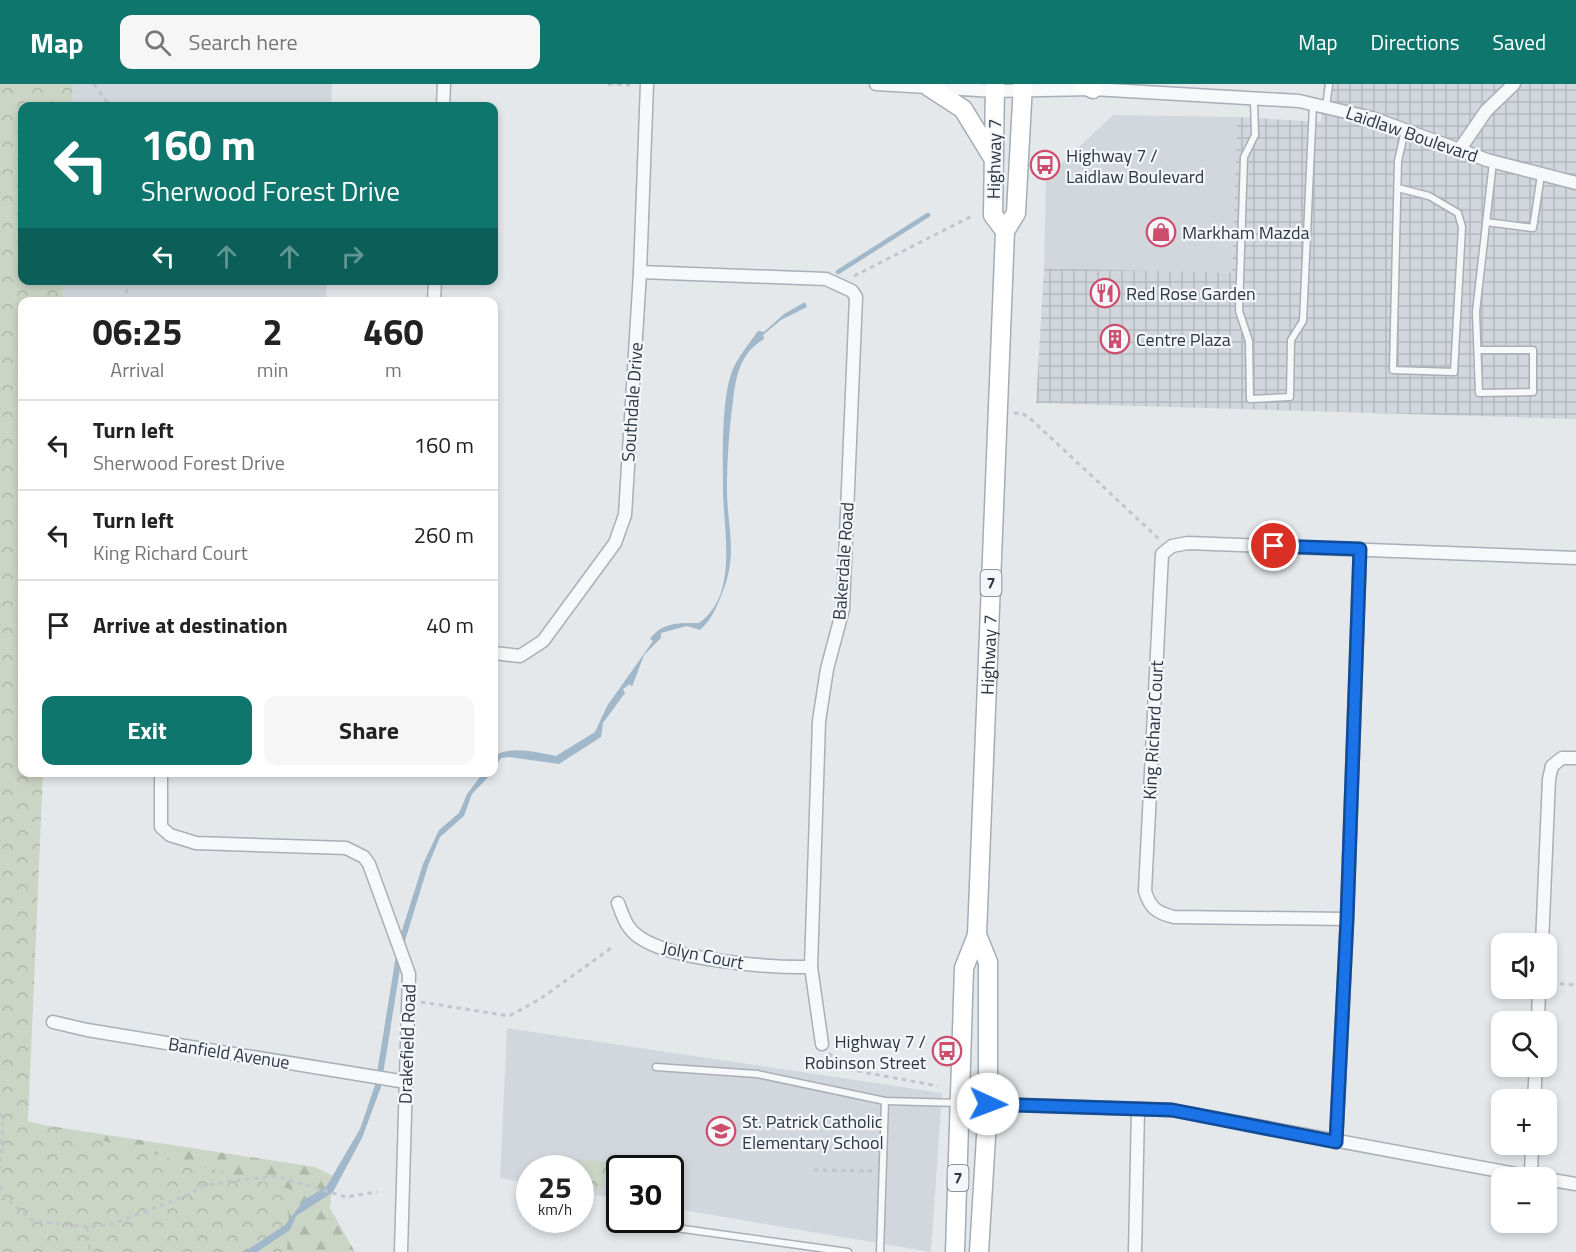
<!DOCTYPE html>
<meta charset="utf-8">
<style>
:root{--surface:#fff;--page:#f6f6f6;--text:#222;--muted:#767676;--line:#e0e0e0;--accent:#0f766e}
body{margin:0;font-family:"Titillium Web",sans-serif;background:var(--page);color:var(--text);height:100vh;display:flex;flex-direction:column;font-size:22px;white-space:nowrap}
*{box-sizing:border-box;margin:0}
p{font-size:20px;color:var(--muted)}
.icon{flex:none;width:33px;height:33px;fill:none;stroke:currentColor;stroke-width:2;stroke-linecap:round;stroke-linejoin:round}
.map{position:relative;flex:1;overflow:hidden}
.details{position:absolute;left:18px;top:213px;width:480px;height:480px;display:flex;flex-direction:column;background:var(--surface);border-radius:12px;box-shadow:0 3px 9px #0003}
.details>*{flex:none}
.guide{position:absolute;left:18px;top:18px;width:480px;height:183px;border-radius:12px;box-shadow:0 3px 9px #0003;background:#0f766e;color:#fff;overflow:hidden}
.buttons{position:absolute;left:1491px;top:849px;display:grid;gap:12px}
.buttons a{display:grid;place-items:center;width:66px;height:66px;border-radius:12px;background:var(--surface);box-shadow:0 3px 9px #0003;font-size:30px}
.speed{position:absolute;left:516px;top:1071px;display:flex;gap:12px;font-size:30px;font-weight:700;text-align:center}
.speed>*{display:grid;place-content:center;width:78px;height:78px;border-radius:50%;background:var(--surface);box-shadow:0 3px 9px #0003;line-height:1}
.speed small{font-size:15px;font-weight:400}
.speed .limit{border:3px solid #111;border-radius:9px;background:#fff;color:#111}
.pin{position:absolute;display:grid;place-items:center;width:51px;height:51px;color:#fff;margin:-26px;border:3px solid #fff;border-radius:50%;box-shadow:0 2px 6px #0007}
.me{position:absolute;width:66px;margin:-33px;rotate:92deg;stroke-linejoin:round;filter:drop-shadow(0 0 4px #0008)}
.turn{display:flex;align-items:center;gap:21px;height:126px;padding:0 24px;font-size:27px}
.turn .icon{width:78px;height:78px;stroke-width:2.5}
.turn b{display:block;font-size:42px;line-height:51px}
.lanes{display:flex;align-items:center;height:57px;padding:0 24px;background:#0003;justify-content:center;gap:30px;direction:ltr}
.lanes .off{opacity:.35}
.eta{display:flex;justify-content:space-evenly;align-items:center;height:102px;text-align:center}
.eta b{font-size:36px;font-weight:700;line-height:42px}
.cta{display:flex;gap:12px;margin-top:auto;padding:12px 24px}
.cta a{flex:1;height:69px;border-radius:12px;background:var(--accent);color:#fff;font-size:24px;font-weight:700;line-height:69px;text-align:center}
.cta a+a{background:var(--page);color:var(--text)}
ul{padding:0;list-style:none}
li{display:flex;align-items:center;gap:18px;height:90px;padding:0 24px;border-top:2px solid var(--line)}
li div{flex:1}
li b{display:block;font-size:22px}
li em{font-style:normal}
header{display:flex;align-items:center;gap:36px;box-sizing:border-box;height:84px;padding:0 30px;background:var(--accent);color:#fff}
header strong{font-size:28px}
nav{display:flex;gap:33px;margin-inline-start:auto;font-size:21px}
.search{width:420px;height:54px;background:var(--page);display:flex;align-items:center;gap:15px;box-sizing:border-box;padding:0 21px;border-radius:12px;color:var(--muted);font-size:22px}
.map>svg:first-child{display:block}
.built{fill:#d2d7dd}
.industrial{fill:url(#industrial-grid)}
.forest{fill:url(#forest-firs)}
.park{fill:url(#park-crowns)}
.water{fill:#a0b8ca}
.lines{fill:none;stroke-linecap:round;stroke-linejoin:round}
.stream{stroke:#a0b8ca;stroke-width:4.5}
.lane-casing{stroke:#a9afb6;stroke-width:9}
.street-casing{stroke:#a9afb6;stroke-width:15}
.primary-casing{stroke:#a3adb7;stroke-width:21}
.path{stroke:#c2c6cb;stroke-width:3;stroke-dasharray:4.5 4.5;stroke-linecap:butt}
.lane{stroke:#f7f8fa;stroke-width:6}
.street{stroke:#f7f8fa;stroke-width:12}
.primary{stroke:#fff;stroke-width:18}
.route-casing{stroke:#114b97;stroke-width:15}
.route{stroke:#1a73e8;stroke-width:10}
.labels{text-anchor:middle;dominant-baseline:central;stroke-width:4.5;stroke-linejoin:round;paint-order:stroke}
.shield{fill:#f4f6f9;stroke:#68707a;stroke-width:1.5}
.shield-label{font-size:16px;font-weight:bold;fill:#2c3744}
.street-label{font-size:18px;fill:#2c3744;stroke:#f4f6f9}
.poi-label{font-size:18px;fill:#2c3744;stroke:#f4f6f9;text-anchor:start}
</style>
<header>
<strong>Map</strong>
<div class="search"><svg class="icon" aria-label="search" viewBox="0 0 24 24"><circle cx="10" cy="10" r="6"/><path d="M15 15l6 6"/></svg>Search here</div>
<nav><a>Map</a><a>Directions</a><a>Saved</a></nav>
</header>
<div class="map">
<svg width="1576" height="1168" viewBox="0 0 1576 1168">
<defs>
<pattern id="industrial-grid" width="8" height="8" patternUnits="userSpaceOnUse" patternTransform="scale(1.5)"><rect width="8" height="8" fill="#d2d7dd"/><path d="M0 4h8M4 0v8" fill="none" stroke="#b4b9bf"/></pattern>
<pattern id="forest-firs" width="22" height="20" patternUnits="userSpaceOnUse" patternTransform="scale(1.5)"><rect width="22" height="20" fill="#cbd5c5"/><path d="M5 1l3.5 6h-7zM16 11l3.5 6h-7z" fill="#aeb7aa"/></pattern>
<pattern id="park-crowns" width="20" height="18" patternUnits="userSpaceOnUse" patternTransform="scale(1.5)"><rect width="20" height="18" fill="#cbd5c5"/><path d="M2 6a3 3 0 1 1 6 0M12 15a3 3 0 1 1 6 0" fill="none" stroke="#aeb7aa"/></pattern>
</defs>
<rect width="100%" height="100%" fill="#e4e8eb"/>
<!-- built -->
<g class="built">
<polygon points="73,0 332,0 331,22 72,22"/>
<polygon points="1113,31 1237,33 1232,190 1044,184 1046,94"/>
<polygon points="64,197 327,197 326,217 63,218"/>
<polygon points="507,944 942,1009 931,1168 671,1124 670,1084 620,1084 619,1115 581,1108 580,1084 530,1084 529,1099 500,1094"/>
</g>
<!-- industrial -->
<polygon class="industrial" points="1324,0 1576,0 1576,335 1036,319 1044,184 1232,189 1237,33 1321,38"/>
<!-- forest -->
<polygon class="forest" points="43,1041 315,1083 333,1092 330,1124 355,1168 0,1168 0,1129 23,1072"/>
<!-- park -->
<g class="park">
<polygon points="0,0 73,0 72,22 22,22 22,196 64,197 63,217 22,218 22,688 43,689 28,1037 290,1105 287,1168 0,1168"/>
<polygon points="577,1075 607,1078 603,1106 581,1103 580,1084 576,1084"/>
</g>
<!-- water -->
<g class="water">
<path d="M805,218L807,223L781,236L763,251L764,255C740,269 736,292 733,317C729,347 727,375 727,404C727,445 739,471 721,512C715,526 712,535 700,546L687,542L661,549V554L644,571L632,603L630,600L623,605L625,609L603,639L601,653L559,680L509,673L501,674L494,685V672C510,661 538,669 556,672L595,648L607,622L653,557L650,555C662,538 679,539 699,539C738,512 724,449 723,409C723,375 721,322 731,290C736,275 749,260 758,247L764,248L784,230Z"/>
<polygon points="483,689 492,689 472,710 464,732 440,753 428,782 404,860 381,1003 362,1054 333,1108 296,1132 290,1146 257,1168 244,1168 285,1141 304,1116 326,1103 360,1045 375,1001 398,859 423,780 439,746 459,729 467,710"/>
</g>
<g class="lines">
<!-- stream -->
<polyline class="stream" points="838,188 928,131"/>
<!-- lane casing -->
<g class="lane-casing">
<g id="lane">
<polyline points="1254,16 1255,51 1244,73 1239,227 1249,257 1250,315 1290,313 1291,256 1303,237 1313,21"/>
<polyline points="1326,23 1329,0"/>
<polyline points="1398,104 1429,112 1458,129 1462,143 1454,288 1393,286 1398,77 1405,46"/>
<polyline points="1486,138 1533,144 1541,91"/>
<polyline points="1478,266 1533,266 1533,308 1479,309 1476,228 1493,78"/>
<polyline points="656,983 757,990 885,1017 958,1019"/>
<polyline points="662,1142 848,1168"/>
<polyline points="880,1168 885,1017"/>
</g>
</g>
<!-- street casing -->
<g class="street-casing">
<g id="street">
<polyline points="876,0 995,7 1093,5 1299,17 1372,34 1487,76 1576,99"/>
<polyline points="443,22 444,0"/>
<polyline points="1460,65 1486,27 1514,0"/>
<polyline points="640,188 826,195 852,207 856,213 843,525 827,585 819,637 811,883 822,960"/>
<polyline points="434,218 435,196"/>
<polyline points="494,569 520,572 543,557 615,459 625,431 640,188 647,0"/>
<polyline points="161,688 161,743 170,751 196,759 346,764 364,773 369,780 409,890 401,1168"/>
<path d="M618,819C623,832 626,844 639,853C671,876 770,884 811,883"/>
<path d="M1347,835L1174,833C1157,829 1150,824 1145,807L1162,470L1172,462L1188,459L1576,474"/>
<polyline points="1542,860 1549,695 1552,682 1562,674 1576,674"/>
<polyline points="53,938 87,946 406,998"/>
<polyline points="1538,938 1539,904"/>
<polyline points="1534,1016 1536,982"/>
<polyline points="961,1019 1172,1026 1537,1094"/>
<polyline points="1336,1058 1347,835 1360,465"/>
<polyline points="1531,1092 1532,1060"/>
<polyline points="1546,1095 1576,1100"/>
<polyline points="1135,1168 1138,1025"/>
</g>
</g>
<!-- primary casing -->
<g class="primary-casing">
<g id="primary">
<polyline points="995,0 993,131 1005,147"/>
<polyline points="1084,0 1093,5"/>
<polyline points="929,3 963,25 993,74"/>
<polyline points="977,851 988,878 988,1020 979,1168"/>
<path id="s1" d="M955,1168L964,884L977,851L1005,147L1016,129L1023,0"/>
</g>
</g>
<!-- path -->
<g class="path">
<polyline points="94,0 110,22"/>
<polyline points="608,0 635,1"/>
<polyline points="854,192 972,132"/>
<polyline points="126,196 127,218"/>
<polyline points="1014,329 1022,329 1032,336 1159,455"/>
<polyline points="1551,899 1576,901"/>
<polyline points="421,918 509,932 540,915 614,862"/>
<polyline points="829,969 841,984 938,1002"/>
<polyline points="0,1029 3,1041 0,1084"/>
<polyline points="814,1086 872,1087"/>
<polyline points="0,1102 5,1114 34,1137 87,1143 113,1140 190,1110 202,1102 231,1097 276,1092 346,1113 377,1108"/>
<polyline points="87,1143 90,1168"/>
</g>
<!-- lane -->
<use href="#lane" class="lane"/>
<!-- street -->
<use href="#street" class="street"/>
<!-- primary -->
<use href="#primary" class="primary"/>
</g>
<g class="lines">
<!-- route casing -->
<g class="route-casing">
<polyline id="route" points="988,1020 1172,1026 1336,1058 1347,835 1360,465 1274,462"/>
</g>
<!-- route -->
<use href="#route" class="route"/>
</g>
<!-- icons -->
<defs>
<g id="bus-ring" transform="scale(1.5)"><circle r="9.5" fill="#f4f6f9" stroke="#cc4e6c" stroke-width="1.5"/><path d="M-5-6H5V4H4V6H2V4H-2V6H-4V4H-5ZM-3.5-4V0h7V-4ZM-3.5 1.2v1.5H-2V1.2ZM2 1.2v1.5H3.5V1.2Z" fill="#cc4e6c"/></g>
<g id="shop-ring" transform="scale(1.5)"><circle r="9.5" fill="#f4f6f9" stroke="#cc4e6c" stroke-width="1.5"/><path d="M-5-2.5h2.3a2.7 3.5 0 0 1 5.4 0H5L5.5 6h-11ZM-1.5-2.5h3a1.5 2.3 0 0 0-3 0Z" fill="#cc4e6c"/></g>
<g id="restaurant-ring" transform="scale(1.5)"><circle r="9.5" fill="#f4f6f9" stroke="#cc4e6c" stroke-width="1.5"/><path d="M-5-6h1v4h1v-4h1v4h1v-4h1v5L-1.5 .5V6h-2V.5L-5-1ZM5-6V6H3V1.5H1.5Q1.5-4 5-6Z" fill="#cc4e6c"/></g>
<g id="building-ring" transform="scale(1.5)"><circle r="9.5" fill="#f4f6f9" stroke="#cc4e6c" stroke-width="1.5"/><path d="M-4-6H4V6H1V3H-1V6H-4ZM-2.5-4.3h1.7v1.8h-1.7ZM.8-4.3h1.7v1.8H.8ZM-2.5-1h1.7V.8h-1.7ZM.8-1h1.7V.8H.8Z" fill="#cc4e6c"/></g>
<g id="school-ring" transform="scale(1.5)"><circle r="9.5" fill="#f4f6f9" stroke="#cc4e6c" stroke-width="1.5"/><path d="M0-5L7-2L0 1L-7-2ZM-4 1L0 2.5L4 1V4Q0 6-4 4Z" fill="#cc4e6c"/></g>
</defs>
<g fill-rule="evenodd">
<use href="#bus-ring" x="1045" y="81"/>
<use href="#shop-ring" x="1161" y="148"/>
<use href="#restaurant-ring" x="1105" y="209"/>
<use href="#building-ring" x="1115" y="255"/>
<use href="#bus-ring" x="947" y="967"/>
<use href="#school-ring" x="721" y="1047"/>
</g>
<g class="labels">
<!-- shield labels -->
<g class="shield">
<rect x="980.5" y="486" width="21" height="26" rx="4.5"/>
<rect x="947.5" y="1081" width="21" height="26" rx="4.5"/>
</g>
<g class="shield-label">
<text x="991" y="499">7</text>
<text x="958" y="1094">7</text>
</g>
<!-- street labels -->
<g class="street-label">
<text transform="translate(1412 50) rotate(19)">Laidlaw Boulevard</text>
<text transform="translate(994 75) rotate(-89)">Highway 7</text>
<text transform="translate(632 318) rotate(-86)">Southdale Drive</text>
<text transform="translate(843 477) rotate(-86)">Bakerdale Road</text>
<text stroke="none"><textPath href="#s1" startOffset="600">Highway 7</textPath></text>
<text transform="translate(1153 646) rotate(-87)">King Richard Court</text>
<text transform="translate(703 871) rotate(11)">Jolyn Court</text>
<text transform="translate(407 960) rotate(-88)">Drakefield Road</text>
<text transform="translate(229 969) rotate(9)">Banfield Avenue</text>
</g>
<!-- poi labels -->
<g class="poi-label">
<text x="1066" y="71">Highway 7 /<tspan x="1066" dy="21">Laidlaw Boulevard</tspan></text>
<text x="1182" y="148">Markham Mazda</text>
<text x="1126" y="209">Red Rose Garden</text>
<text x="1136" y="255">Centre Plaza</text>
<text x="926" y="957" text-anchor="end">Highway 7 /<tspan x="926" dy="21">Robinson Street</tspan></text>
<text x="742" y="1037">St. Patrick Catholic<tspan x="742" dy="21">Elementary School</tspan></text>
</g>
</g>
</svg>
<div class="buttons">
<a><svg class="icon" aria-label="sound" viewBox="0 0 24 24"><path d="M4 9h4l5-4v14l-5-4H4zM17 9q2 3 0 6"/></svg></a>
<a><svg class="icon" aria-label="search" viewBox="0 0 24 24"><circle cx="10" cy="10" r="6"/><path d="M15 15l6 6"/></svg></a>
<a>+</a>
<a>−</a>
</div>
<div class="speed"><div>25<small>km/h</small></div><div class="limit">30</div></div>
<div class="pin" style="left:1274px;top:462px;background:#d93025"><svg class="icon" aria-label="arrive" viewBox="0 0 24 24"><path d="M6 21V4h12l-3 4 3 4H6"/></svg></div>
<svg class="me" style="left:988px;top:1020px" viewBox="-20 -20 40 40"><circle r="19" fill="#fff"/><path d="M0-13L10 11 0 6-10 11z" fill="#1a73e8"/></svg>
<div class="guide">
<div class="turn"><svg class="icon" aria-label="left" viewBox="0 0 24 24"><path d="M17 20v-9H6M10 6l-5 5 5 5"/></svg><div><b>160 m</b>Sherwood Forest Drive</div></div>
<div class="lanes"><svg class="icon" aria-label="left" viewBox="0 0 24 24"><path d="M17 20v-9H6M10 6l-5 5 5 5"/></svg><svg class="icon off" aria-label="ahead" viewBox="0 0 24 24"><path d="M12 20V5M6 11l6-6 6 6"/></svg><svg class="icon off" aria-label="ahead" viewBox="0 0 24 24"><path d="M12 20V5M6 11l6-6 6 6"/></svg><svg class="icon off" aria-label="right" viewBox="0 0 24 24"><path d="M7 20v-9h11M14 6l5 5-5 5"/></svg></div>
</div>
<section class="details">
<div class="eta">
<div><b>06:25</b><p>Arrival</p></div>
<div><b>2</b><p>min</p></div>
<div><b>460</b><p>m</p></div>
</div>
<ul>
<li><svg class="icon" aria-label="left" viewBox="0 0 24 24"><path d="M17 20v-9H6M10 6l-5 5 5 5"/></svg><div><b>Turn left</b><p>Sherwood Forest Drive</p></div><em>160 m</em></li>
<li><svg class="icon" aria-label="left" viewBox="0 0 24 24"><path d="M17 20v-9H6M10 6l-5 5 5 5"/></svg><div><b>Turn left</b><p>King Richard Court</p></div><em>260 m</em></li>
<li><svg class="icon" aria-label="arrive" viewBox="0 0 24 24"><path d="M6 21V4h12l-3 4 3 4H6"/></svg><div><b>Arrive at destination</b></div><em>40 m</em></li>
</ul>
<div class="cta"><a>Exit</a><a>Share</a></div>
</section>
</div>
